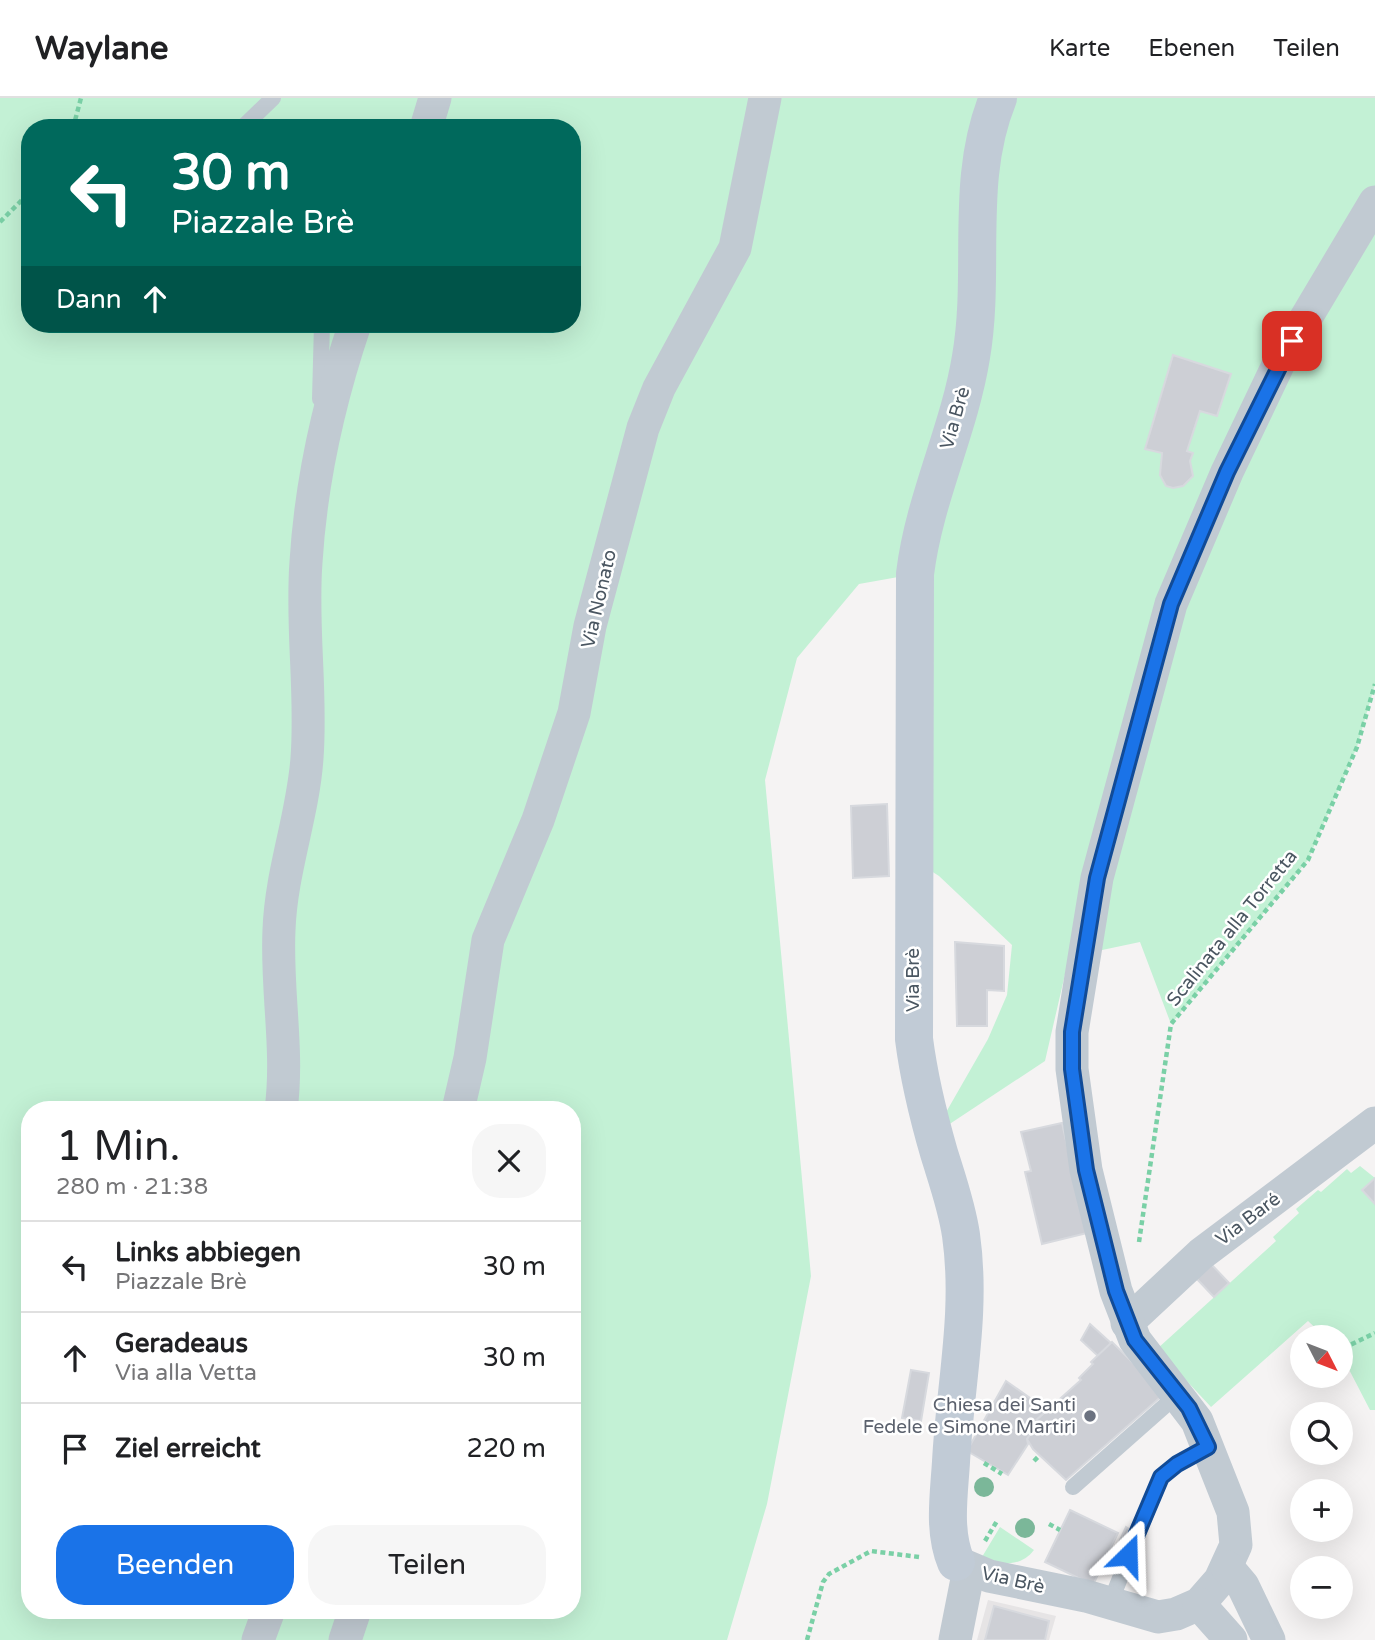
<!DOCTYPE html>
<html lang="de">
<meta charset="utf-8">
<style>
:root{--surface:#fff;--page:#f6f6f6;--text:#202124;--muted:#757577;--line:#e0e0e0;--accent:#1a73e8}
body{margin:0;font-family:"Varela Round",sans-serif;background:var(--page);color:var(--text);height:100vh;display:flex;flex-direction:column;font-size:26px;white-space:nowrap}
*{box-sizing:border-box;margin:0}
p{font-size:23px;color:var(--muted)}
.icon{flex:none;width:38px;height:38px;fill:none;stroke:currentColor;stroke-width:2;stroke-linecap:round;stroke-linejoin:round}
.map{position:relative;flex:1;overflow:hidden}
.drawer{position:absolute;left:21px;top:1003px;width:560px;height:518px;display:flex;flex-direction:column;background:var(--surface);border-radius:28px;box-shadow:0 7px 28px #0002}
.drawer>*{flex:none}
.top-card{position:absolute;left:21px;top:21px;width:560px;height:214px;border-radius:28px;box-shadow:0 7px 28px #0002;background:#00695c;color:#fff;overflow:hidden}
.needle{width:46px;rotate:132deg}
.buttons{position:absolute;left:1290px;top:1227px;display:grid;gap:14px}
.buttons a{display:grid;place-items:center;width:63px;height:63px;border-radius:50%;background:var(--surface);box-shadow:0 7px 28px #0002;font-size:35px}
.pin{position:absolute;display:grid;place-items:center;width:60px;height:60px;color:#fff;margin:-30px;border-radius:14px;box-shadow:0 4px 10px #0006}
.me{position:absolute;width:77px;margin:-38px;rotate:22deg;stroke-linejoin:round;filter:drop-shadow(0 0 5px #0008)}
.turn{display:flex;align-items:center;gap:24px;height:147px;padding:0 35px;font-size:32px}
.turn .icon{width:91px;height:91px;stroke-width:2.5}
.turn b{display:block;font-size:49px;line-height:60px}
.then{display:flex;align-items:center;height:66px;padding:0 35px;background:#0003;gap:14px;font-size:26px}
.round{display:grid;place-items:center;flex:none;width:74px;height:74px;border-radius:28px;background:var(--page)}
.summary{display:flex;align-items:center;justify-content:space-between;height:119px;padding:0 35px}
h1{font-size:42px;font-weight:600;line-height:52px}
.primary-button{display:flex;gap:14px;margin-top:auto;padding:14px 35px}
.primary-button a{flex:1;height:80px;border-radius:28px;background:var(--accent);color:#fff;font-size:28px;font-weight:600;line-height:80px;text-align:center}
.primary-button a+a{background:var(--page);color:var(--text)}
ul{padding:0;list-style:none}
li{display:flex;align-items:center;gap:21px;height:91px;padding:0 35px;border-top:2px solid var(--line)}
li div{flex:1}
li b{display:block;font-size:26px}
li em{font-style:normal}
header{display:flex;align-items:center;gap:42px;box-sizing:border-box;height:98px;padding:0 35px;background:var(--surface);border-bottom:2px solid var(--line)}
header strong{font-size:33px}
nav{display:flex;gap:38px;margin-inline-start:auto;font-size:24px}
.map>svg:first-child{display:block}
.education{fill:#e6e4e5}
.green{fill:#c3f1d5;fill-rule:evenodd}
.building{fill:#cdcfd5;stroke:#d7d9de;stroke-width:2}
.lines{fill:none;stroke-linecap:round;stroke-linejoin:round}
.path{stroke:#7ad0a6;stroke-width:4.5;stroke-dasharray:5 3.5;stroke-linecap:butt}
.lane{stroke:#c1cad2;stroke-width:16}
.street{stroke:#c1cad2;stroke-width:33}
.secondary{stroke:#c1cbd6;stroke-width:38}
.tree{fill:#7bb799}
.route-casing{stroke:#114b97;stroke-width:18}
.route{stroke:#1a73e8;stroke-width:12}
.worship-dot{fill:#6b7280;stroke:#fff;stroke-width:2.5}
.labels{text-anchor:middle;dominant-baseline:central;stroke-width:5;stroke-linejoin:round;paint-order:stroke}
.street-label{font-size:19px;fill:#4a5661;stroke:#fff}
.worship-label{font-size:19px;fill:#5b616d;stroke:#fff;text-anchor:end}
</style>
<header>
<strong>Waylane</strong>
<nav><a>Karte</a><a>Ebenen</a><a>Teilen</a></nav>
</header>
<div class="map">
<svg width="1375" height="1542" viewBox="0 0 1375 1542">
<rect width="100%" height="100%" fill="#f5f3f3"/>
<!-- education -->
<polygon class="education" points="988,1502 1056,1518 1049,1542 977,1542"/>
<!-- green -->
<g class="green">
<path d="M0,0H1375V586L1357,649L1308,762L1171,926L1140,844L1069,859L1045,963L933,1037L988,941L1007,897L1012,847L939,778L914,762L915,476L859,486L797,560L765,682L811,1178L767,1406L727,1542H0ZM30,30H572V226H30ZM30,1012H572V1512H30Z"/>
<polygon points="1360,1068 1375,1080 1375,1312 1370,1312 1341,1256 1340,1239 1325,1239 1308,1223 1211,1309 1157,1251 1276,1143 1273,1139 1299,1115 1296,1111 1318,1092 1321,1094 1347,1071 1351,1075"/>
<path d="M1000,1429L1034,1452C1021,1469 1000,1468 982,1459Z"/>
</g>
<!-- building -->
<g class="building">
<polygon points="1173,257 1231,276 1217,318 1200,313 1187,353 1193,355 1190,363 1193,378 1183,388 1173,390 1166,388 1160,377 1162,355 1145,351"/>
<polygon points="887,706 889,778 853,780 851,708"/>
<polygon points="955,844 1004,848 1004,893 987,892 987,928 957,928"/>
<polygon points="1062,1025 1087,1135 1042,1146 1025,1074 1031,1073 1021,1034"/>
<polygon points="1375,1080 1375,1106 1362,1092"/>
<polygon points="1211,1166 1229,1185 1214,1199 1196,1180"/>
<polygon points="1090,1226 1112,1246 1098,1258 1081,1242"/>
<polygon points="1112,1244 1164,1296 1066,1382 1033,1351 1027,1341 1035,1329 1034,1324 1081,1282 1079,1280 1093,1266 1091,1264"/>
<polygon points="911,1272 929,1275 921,1323 902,1320"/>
<polygon points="1006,1283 1047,1312 1034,1324 1035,1329 1027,1341 1028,1346 1008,1377 967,1353"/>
<polygon points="1070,1412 1118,1435 1093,1487 1045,1464"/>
<polygon points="1126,1429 1132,1433 1127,1445 1120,1442"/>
<polygon points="994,1508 1049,1523 1045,1542 985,1542"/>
</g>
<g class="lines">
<!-- path -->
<g class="path">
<polyline points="73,30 81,0"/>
<polyline points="0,124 30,94"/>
<polyline points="1139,1144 1171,926 1308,762 1357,649 1375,586"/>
<polyline points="1340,1259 1350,1247 1375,1235"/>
<polyline points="1327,1286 1331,1278"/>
<polyline points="1034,1363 1040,1357"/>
<polyline points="984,1365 1002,1376"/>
<polyline points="1049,1426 1060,1432"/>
<polyline points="985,1443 997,1423"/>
<polyline points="807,1542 823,1484 829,1476 871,1453 919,1459"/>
</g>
<!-- lane -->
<g class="lane">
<polyline points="242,30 273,0"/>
<polyline points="320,301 322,226"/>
<polyline points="1073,1389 1177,1297"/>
<polyline points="1110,1505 1161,1379 1177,1366 1208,1349"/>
</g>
<!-- street -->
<g class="street">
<polyline points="426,30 435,0"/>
<path d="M281,1012C289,952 276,892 279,832C281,773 303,718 307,660C312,594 301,529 306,464C311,383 329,303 355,226"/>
<polyline points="458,1012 470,960 488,842 538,722 574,615 590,528 643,330 659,290 735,150 765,0"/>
<polyline points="1127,1225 1201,1156 1375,1025"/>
<polyline points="956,1464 989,1478 1086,1498 1158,1519 1176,1516 1199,1506 1220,1482 1236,1447 1233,1414 1197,1323 1135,1242 1116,1193 1086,1072 1072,971 1072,934 1097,780 1171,506 1227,374 1279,265 1375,104"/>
<polyline points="1227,1469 1243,1488 1269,1542"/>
<polyline points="1199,1506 1231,1542"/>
<polyline points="258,1542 269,1512"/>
<polyline points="345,1542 355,1512"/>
<polyline points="955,1542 969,1471"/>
</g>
<!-- secondary -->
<path class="secondary" d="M956,1464C943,1433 949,1397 951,1364C955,1287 972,1214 961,1137C957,1109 947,1081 939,1055C928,1017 919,980 914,941L915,476C924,401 959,333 971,259C986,172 964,83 998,0"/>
</g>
<!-- trees -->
<g class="tree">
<circle cx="984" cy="1389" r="10"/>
<circle cx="1025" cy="1430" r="10"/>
</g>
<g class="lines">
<!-- route casing -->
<g class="route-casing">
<polyline id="route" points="1128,1457 1161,1379 1177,1366 1208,1349 1189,1310 1135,1242 1116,1193 1086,1072 1072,971 1072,934 1097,780 1171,506 1227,374 1292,243"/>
</g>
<!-- route -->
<use href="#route" class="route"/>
</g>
<!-- markers -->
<circle class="worship-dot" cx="1090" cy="1318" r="7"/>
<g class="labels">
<!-- street labels -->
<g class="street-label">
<text transform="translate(955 320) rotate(-74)">Via Brè</text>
<text transform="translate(599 501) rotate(-77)">Via Nonato</text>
<text transform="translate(1232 830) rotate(-51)">Scalinata alla Torretta</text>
<text transform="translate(913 882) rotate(-90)">Via Brè</text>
<text transform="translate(1248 1121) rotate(-37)">Via Baré</text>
<text transform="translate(1013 1482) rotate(13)">Via Brè</text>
</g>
<!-- worship labels -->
<g class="worship-label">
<text x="1076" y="1307">Chiesa dei Santi<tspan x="1076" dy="22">Fedele e Simone Martiri</tspan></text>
</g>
</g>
</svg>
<div class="buttons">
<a><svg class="needle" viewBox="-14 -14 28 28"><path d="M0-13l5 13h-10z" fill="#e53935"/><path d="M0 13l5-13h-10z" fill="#757577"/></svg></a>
<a><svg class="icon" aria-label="search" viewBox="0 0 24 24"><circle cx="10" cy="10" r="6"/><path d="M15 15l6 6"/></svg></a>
<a>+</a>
<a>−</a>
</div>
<div class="pin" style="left:1292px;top:243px;background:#d93025"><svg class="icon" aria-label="arrive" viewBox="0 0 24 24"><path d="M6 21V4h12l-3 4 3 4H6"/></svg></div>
<svg class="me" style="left:1128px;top:1457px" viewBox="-20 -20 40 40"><path d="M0-17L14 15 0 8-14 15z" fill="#1a73e8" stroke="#fff" stroke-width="4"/></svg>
<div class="top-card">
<div class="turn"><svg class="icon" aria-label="left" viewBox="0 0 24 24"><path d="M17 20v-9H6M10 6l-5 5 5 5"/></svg><div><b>30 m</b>Piazzale Brè</div></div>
<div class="then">Dann<svg class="icon" aria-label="ahead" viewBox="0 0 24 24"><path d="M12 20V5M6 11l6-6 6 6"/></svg></div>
</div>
<section class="drawer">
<div class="summary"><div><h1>1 Min.</h1><p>280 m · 21:38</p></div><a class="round"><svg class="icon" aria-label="close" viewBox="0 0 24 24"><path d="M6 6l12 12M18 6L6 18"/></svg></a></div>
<ul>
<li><svg class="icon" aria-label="left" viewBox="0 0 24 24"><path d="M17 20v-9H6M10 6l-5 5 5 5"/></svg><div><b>Links abbiegen</b><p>Piazzale Brè</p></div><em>30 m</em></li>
<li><svg class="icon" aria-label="ahead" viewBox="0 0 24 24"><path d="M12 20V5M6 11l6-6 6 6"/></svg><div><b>Geradeaus</b><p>Via alla Vetta</p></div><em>30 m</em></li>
<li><svg class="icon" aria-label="arrive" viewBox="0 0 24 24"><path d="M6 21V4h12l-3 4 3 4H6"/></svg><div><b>Ziel erreicht</b></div><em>220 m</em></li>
</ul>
<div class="primary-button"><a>Beenden</a><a>Teilen</a></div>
</section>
</div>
